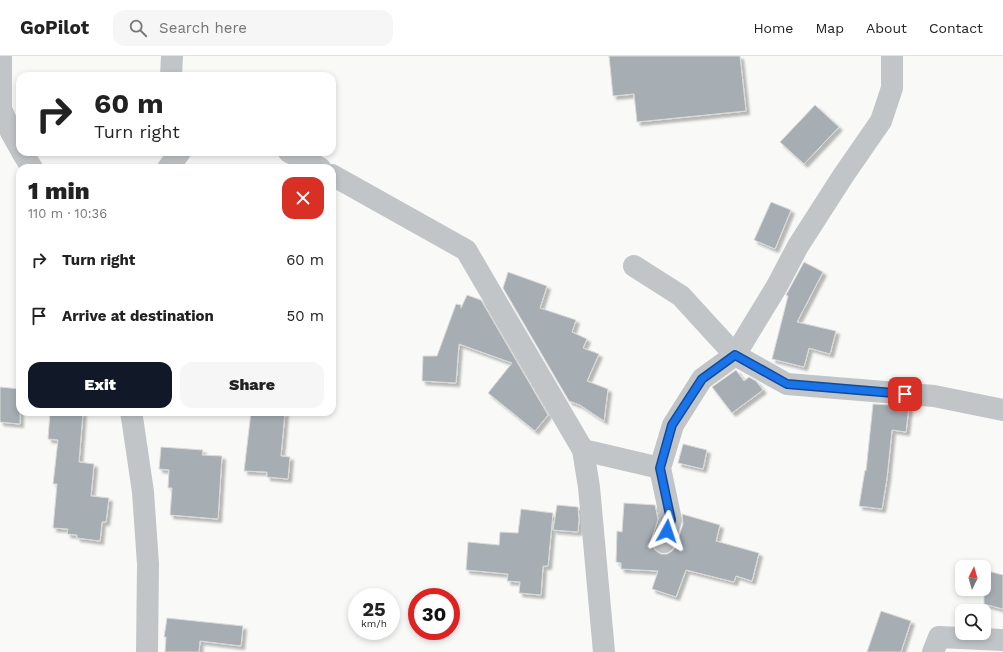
<!DOCTYPE html>
<meta charset="utf-8">
<style>
:root{--surface:#fff;--page:#f6f6f6;--text:#222;--muted:#767676;--line:#e0e0e0;--accent:#111827}
body{margin:0;font-family:"Work Sans",sans-serif;background:var(--page);color:var(--text);height:100vh;display:flex;flex-direction:column;font-size:15px;white-space:nowrap}
*{box-sizing:border-box;margin:0}
p{font-size:13px;color:var(--muted)}
.icon{flex:none;width:22px;height:22px;fill:none;stroke:currentColor;stroke-width:2;stroke-linecap:round;stroke-linejoin:round}
.map{position:relative;flex:1;overflow:hidden}
.sheet{position:absolute;left:16px;top:108px;width:320px;height:252px;display:flex;flex-direction:column;background:var(--surface);border-radius:12px;box-shadow:0 2px 6px #0003}
.sheet>*{flex:none}
.hud{position:absolute;left:16px;top:16px;width:320px;height:84px;border-radius:12px;box-shadow:0 2px 6px #0003;background:#fff;color:var(--text);overflow:hidden}
.needle{width:26px;rotate:5deg}
.fabs{position:absolute;left:955px;top:504px;display:grid;gap:8px}
.fabs a{display:grid;place-items:center;width:36px;height:36px;border-radius:8px;background:var(--surface);box-shadow:0 2px 6px #0003;font-size:20px}
.speed{position:absolute;left:348px;top:532px;display:flex;gap:8px;font-size:20px;font-weight:700;text-align:center}
.speed>*{display:grid;place-content:center;width:52px;height:52px;border-radius:50%;background:var(--surface);box-shadow:0 2px 6px #0003;line-height:1}
.speed small{font-size:10px;font-weight:400}
.speed .limit{border:6px solid #d22;background:#fff;color:#111}
.pin{position:absolute;display:grid;place-items:center;width:34px;height:34px;color:#fff;margin:-17px;border-radius:8px;box-shadow:0 2px 6px #0006}
.me{position:absolute;width:44px;margin:-22px;rotate:5deg;stroke-linejoin:round;filter:drop-shadow(0 0 3px #0008)}
.turn{display:flex;align-items:center;gap:14px;height:84px;padding:0 12px;font-size:18px}
.turn .icon{width:52px;height:52px;stroke-width:2.5}
.turn b{display:block;font-size:28px;line-height:34px}
.round{display:grid;place-items:center;flex:none;width:42px;height:42px;border-radius:12px;background:var(--page)}
.headline{display:flex;align-items:center;justify-content:space-between;height:68px;padding:0 12px}
h1{font-size:24px;font-weight:800;line-height:30px}
.cta{display:flex;gap:8px;margin-top:auto;padding:8px 12px}
.cta a{flex:1;height:46px;border-radius:12px;background:var(--accent);color:#fff;font-size:16px;font-weight:800;line-height:46px;text-align:center}
.cta a+a{background:var(--page);color:var(--text)}
ul{padding:0;list-style:none}
li{display:flex;align-items:center;gap:12px;height:56px;padding:0 12px}
li div{flex:1}
li b{display:block;font-size:15px}
li em{font-style:normal}
header{display:flex;align-items:center;gap:24px;box-sizing:border-box;height:56px;padding:0 20px;background:var(--surface);border-bottom:1px solid var(--line)}
header strong{font-size:19px}
nav{display:flex;gap:22px;margin-inline-start:auto;font-size:14px}
.search{width:280px;height:36px;background:var(--page);display:flex;align-items:center;gap:10px;box-sizing:border-box;padding:0 14px;border-radius:12px;color:var(--muted);font-size:15px}
.map>svg:first-child{display:block}
.building{fill:#a6aeb3;stroke:#dbdbd9;filter:url(#shadow)}
.lines{fill:none;stroke-linecap:round;stroke-linejoin:round}
.minor{stroke:#c1c5c8;stroke-width:22}
.route-casing{stroke:#114b97;stroke-width:10}
.route{stroke:#1a73e8;stroke-width:7}
</style>
<header>
<strong>GoPilot</strong>
<div class="search"><svg class="icon" aria-label="search" viewBox="0 0 24 24"><circle cx="10" cy="10" r="6"/><path d="M15 15l6 6"/></svg>Search here</div>
<nav><a>Home</a><a>Map</a><a>About</a><a>Contact</a></nav>
</header>
<div class="map">
<svg width="1003" height="596" viewBox="0 0 1003 596">
<defs>
<filter id="shadow"><feDropShadow dx="3.5" dy="3.5" stdDeviation="1" flood-color="#0004"/></filter>
</defs>
<rect width="100%" height="100%" fill="#f9f9f7"/>
<!-- building -->
<g class="building">
<polygon points="609,0 740,0 746,55 637,66 634,38 613,40"/>
<polygon points="815,49 839,71 804,108 780,86"/>
<polygon points="771,146 791,154 775,193 754,184"/>
<polygon points="804,206 823,216 797,266 836,275 830,298 809,292 804,311 772,303 788,240 786,239"/>
<polygon points="508,216 547,230 540,252 576,264 572,276 587,283 583,292 599,298 587,325 608,333 604,365 580,349 569,345 503,232"/>
<polygon points="467,239 481,244 548,359 535,375 488,337 512,307 459,288 456,327 422,325 423,300 437,300 456,248 461,249 461,252"/>
<polygon points="736,314 744,325 749,321 756,325 763,334 732,357 712,331"/>
<polygon points="0,331 20,333 20,368 0,366"/>
<polygon points="873,348 909,350 906,376 892,374 887,422 882,453 859,450 865,414 866,415"/>
<polygon points="50,356 83,356 79,406 94,408 91,440 109,442 106,466 102,466 100,485 77,482 77,479 67,478 68,473 53,472 57,428 53,428 58,384 48,383"/>
<polygon points="251,356 285,356 281,400 290,401 288,423 267,421 267,416 244,415"/>
<polygon points="683,388 707,394 703,413 678,407"/>
<polygon points="161,391 203,394 202,399 222,400 218,463 170,459 172,432 168,432 169,414 159,413"/>
<polygon points="624,447 655,449 658,463 652,482 652,488 655,494 661,498 667,498 672,495 676,490 683,468 682,458 720,469 716,485 759,497 752,525 736,520 734,526 686,514 676,541 652,533 658,515 621,513 621,507 616,506 617,475 622,476"/>
<polygon points="557,449 578,451 579,463 578,476 553,474"/>
<polygon points="521,453 553,457 548,510 543,510 541,539 519,537 520,526 507,525 508,518 466,514 468,486 499,489 500,476 518,477"/>
<polygon points="984,514 1003,519 1003,553 984,548"/>
<polygon points="881,555 911,565 901,596 867,596"/>
<polygon points="167,562 243,570 241,590 200,585 199,596 165,596 166,581 164,581"/>
</g>
<g class="lines">
<!-- minor -->
<g class="minor">
<polyline points="1,0 1,53 11,76 20,92"/>
<polyline points="171,20 172,0"/>
<polyline points="22,96 32,112"/>
<polyline points="289,96 320,112"/>
<polyline points="168,112 180,96"/>
<polyline points="332,119 466,194 583,394 589,431 604,596"/>
<polyline points="634,210 681,240 735,299 787,328 934,340 1003,354"/>
<polyline points="131,356 133,368 143,436 148,508 147,596"/>
<polyline points="583,394 660,412"/>
<polyline points="664,486 671,464 660,412 673,369 702,323 735,299 777,230 798,190 843,120 881,65 892,32 892,0"/>
<polyline points="933,596 939,581 1003,584"/>
</g>
</g>
<g class="lines">
<!-- route casing -->
<g class="route-casing">
<polyline id="route" points="667,475 671,464 660,412 672,369 702,323 735,299 787,328 905,338"/>
</g>
<!-- route -->
<use href="#route" class="route"/>
</g>
</svg>
<div class="fabs">
<a><svg class="needle" viewBox="-14 -14 28 28"><path d="M0-13l5 13h-10z" fill="#e53935"/><path d="M0 13l5-13h-10z" fill="#767676"/></svg></a>
<a><svg class="icon" aria-label="search" viewBox="0 0 24 24"><circle cx="10" cy="10" r="6"/><path d="M15 15l6 6"/></svg></a>
</div>
<div class="speed"><div>25<small>km/h</small></div><div class="limit">30</div></div>
<div class="pin" style="left:905px;top:338px;background:#d93025"><svg class="icon" aria-label="arrive" viewBox="0 0 24 24"><path d="M6 21V4h12l-3 4 3 4H6"/></svg></div>
<svg class="me" style="left:667px;top:475px" viewBox="-20 -20 40 40"><path d="M0-17L14 15 0 8-14 15z" fill="#1a73e8" stroke="#fff" stroke-width="4"/></svg>
<div class="hud">
<div class="turn"><svg class="icon" aria-label="right" viewBox="0 0 24 24"><path d="M7 20v-9h11M14 6l5 5-5 5"/></svg><div><b>60 m</b>Turn right</div></div>
</div>
<section class="sheet">
<div class="headline"><div><h1>1 min</h1><p>110 m · 10:36</p></div><a class="round" style="background:#d93025;color:#fff"><svg class="icon" aria-label="close" viewBox="0 0 24 24"><path d="M6 6l12 12M18 6L6 18"/></svg></a></div>
<ul>
<li><svg class="icon" aria-label="right" viewBox="0 0 24 24"><path d="M7 20v-9h11M14 6l5 5-5 5"/></svg><div><b>Turn right</b></div><em>60 m</em></li>
<li><svg class="icon" aria-label="arrive" viewBox="0 0 24 24"><path d="M6 21V4h12l-3 4 3 4H6"/></svg><div><b>Arrive at destination</b></div><em>50 m</em></li>
</ul>
<div class="cta"><a>Exit</a><a>Share</a></div>
</section>
</div>
